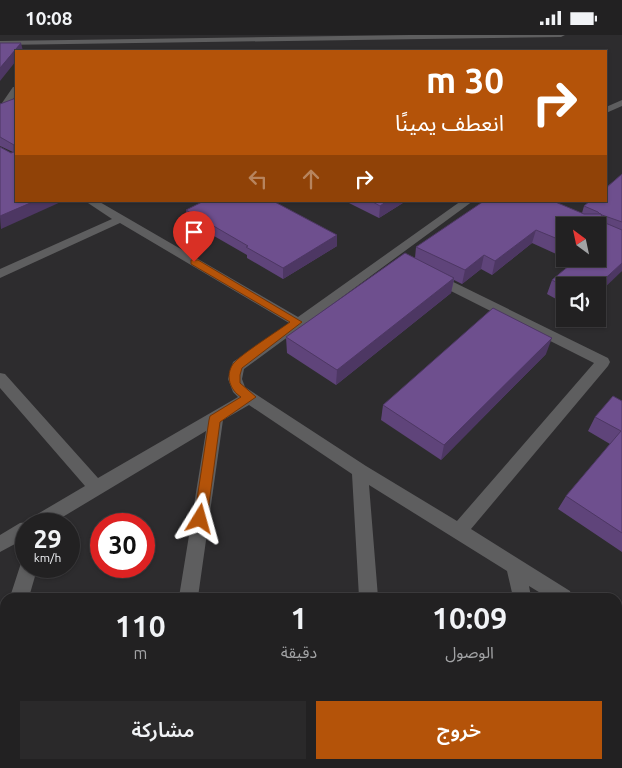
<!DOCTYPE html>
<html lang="ar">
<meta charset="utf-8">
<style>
:root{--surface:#222122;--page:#2a292a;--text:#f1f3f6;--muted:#a2a3a5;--line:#3f3e40;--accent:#b45309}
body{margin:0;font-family:Ubuntu,"Noto Sans Arabic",sans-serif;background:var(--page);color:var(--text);direction:rtl;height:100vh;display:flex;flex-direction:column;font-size:19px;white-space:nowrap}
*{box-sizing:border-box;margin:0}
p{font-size:16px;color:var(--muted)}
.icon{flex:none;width:28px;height:28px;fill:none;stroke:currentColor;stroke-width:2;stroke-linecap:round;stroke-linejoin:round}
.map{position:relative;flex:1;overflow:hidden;direction:ltr}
.side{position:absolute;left:0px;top:558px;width:622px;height:176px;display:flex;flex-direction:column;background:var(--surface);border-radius:15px 15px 0 0;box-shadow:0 1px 4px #0004,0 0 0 1px var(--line);direction:rtl}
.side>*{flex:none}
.top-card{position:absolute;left:15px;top:15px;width:592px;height:152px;border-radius:0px;box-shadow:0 1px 4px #0004,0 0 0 1px var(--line);direction:rtl;background:#b45309;color:#fff;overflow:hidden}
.needle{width:32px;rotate:327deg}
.fabs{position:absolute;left:556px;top:182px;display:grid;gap:10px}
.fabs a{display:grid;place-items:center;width:50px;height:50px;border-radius:0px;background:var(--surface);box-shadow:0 1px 4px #0004,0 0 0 1px var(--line);font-size:25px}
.speed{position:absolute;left:15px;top:478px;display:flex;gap:10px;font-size:25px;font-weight:700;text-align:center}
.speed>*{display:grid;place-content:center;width:65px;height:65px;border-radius:50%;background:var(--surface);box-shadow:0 1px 4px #0004,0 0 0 1px var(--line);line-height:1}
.speed small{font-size:12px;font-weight:400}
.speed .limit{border:8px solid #d22;background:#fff;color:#111}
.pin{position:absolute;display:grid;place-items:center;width:42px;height:42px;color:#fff;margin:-51px -21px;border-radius:50% 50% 50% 0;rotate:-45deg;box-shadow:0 0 5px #0007}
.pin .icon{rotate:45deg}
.me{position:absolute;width:55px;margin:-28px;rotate:8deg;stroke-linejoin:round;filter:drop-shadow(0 0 4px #0008)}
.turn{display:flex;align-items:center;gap:18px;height:105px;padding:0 20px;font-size:22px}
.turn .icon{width:65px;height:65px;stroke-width:2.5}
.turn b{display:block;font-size:35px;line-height:42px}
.lanes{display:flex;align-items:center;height:48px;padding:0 20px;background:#0003;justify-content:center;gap:25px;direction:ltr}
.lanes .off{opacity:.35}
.eta{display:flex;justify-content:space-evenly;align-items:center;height:85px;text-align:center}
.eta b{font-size:30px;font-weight:600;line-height:35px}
.action{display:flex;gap:10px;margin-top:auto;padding:10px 20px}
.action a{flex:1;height:58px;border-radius:0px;background:var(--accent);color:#fff;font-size:20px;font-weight:600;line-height:58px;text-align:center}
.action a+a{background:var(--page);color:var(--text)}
.status{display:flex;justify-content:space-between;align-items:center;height:35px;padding:0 25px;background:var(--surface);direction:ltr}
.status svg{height:14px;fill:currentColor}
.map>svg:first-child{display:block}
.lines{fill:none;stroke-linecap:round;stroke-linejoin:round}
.minor{fill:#5e5e5f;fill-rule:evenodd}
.wall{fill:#5f447a}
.shaded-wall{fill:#4d3763}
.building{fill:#6e4f8e;stroke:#4d3763}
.route{fill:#b45309;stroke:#753606}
</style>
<div class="status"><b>10:08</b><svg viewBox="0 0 49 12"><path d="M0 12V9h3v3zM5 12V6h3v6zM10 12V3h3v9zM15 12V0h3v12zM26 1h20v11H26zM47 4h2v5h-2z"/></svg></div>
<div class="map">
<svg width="622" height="733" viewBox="0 0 622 733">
<rect width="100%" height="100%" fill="#2d2c2e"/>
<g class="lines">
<!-- minor -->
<g class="minor">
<polygon points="410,0 565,0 561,2 0,10 0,6"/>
<polygon points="13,52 16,52 16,60 9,70 3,70 2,68"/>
<polygon points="622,65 622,71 606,78 606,72"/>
<polygon points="85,166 98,166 298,282 461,166 473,166 244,334 242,344 245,352 366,431 457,486 594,328 431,246 429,243 431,240 439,240 608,323 610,327 608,331 471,494 570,556 572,562 547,562 529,551 531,562 513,562 507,536 369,450 378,562 359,562 352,439 249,370 223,385 198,562 179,562 206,396 51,489 26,489 26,503 0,517 0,500 20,488 27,487 29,484 85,451 0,353 0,338 5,339 98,443 238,362 233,357 228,344 233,327 289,288 120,188 0,243 0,234 112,184"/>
<polygon points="26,524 26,531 38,531 29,562 10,562 22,525"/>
<polygon points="618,587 622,589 622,610 618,608"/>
<polygon points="5,594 5,627 0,629 0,596"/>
<rect x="153" y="729" width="22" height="4"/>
<rect x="368" y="729" width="22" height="4"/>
<polygon points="552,729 574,729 575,733 553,733"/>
</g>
</g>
<!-- wall -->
<g class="wall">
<polygon points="16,63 16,166 1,194 0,112 11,118 13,117 0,111 0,69"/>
<polygon points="622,139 622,236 565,251 565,269 547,259 552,245 573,227 566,224 598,224 565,191 565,223 532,208 492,240 481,234 462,249 454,245 451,258 336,350 287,318 286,302 415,223 416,212 582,178 584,171"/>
<polygon points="345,166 406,166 379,183"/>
<polygon points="186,175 337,200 337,211 283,244 247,223 247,220 188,186"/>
<polygon points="546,319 441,425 381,385 383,370"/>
<polygon points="622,366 622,517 558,474 566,461 610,409 588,396 595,382"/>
</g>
<!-- shaded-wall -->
<g class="shaded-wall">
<polygon points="21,8 23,16 16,16 16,26 0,46 0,33"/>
<polygon points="35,166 63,166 1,194 0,181"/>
<polygon points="387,166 406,166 379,183 380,171"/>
<polygon points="536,195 532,208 492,240 495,226"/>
<polygon points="337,200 337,211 283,244 283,233"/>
<polygon points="484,220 481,234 462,249 465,235"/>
<polygon points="622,228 622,236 598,259 598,251"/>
<polygon points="454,243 451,258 336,350 337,335"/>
<polygon points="552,303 546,319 441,425 444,410"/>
</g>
<!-- building -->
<g class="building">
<polygon points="0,8 21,8 0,33"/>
<polygon points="16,63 16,166 35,166 0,181 0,112 11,118 14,117 14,110 0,102 0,69"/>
<polygon points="622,139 622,187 602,180 601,179 600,179 598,177 584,171 590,166 606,166 606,153"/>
<polygon points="204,166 273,166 337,200 283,233 246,212 248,211 186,175"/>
<polygon points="371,166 387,166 380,171"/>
<polygon points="484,166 553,166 584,179 601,179 603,187 622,195 622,228 597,251 565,251 565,252 552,245 577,224 598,224 598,191 565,191 565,207 536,195 495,226 484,220 465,235 416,212"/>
<polygon points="405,218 454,243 337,335 286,302"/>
<polygon points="493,273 552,303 444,410 383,370"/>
<polygon points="613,361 622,366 622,498 566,461 621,396 595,382"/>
</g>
<!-- route -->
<path class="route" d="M191,225H198L302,287L242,333L240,340V348L256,362L220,387L207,484L205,488L200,489L196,488L194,484L209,385L210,381L241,362C230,355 225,341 233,329C241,319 278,296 290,287L191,229Z"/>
</svg>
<div class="fabs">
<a><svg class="needle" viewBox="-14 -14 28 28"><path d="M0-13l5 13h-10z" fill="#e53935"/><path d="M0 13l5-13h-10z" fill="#a2a3a5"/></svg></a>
<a><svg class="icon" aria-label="sound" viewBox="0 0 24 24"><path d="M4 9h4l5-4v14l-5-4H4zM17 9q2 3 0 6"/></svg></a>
</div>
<div class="speed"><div>29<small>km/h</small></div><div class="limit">30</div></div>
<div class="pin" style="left:194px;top:227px;background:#d93025"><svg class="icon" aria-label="arrive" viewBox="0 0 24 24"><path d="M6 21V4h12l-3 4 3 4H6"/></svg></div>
<svg class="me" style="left:200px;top:484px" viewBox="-20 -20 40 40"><path d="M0-17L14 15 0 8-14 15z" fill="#b45309" stroke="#fff" stroke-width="4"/></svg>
<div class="top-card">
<div class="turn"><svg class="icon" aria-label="right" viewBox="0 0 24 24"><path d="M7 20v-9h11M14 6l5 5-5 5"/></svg><div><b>30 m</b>انعطف يمينًا</div></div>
<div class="lanes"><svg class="icon off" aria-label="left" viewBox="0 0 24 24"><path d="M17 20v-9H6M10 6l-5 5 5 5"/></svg><svg class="icon off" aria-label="ahead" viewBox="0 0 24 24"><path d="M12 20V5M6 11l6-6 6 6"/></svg><svg class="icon" aria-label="right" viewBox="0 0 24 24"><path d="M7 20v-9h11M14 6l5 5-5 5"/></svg></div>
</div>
<section class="side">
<div class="eta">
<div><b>10:09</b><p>الوصول</p></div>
<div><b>1</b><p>دقيقة</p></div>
<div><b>110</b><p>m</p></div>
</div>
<div class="action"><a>خروج</a><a>مشاركة</a></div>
</section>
</div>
